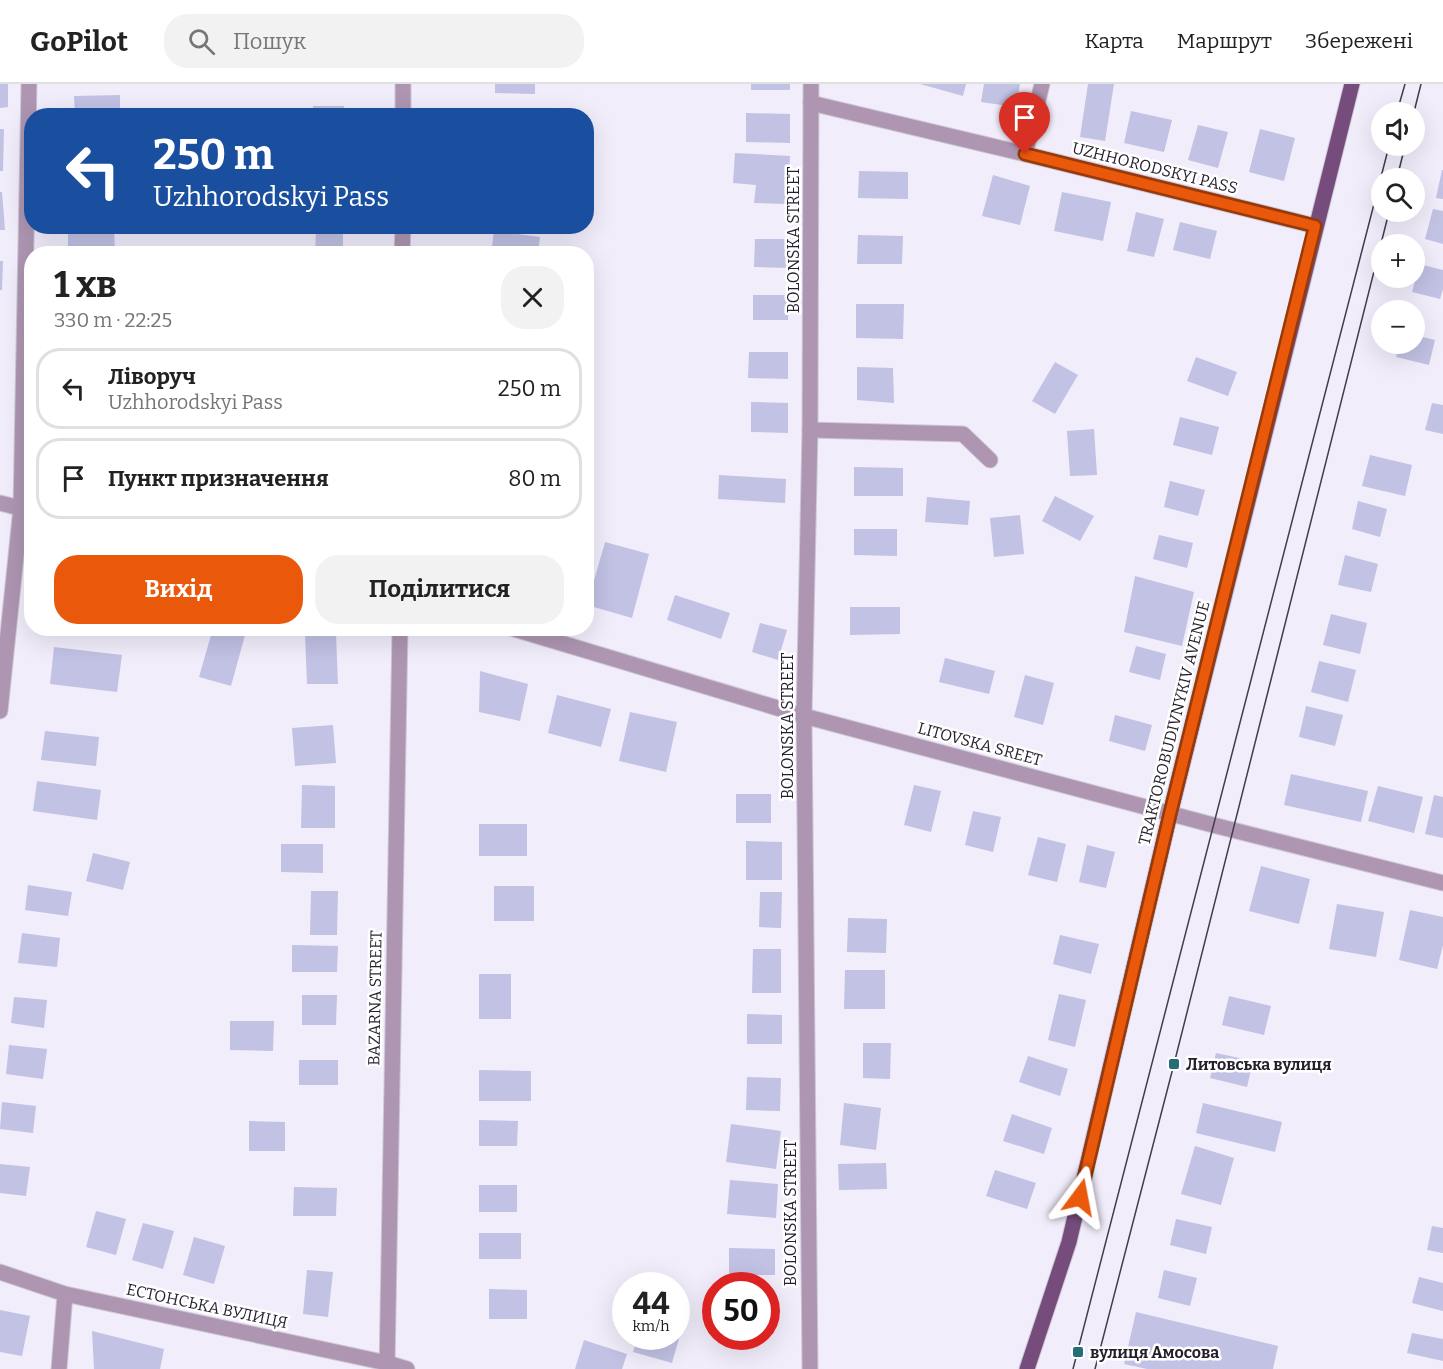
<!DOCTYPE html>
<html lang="uk">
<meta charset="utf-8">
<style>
:root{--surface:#fff;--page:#f2f2f2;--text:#222;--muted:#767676;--line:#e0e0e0;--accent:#ea580c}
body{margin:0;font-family:Bitter,serif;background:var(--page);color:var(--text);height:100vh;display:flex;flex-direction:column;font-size:22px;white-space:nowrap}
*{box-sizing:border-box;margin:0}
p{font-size:20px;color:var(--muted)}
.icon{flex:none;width:33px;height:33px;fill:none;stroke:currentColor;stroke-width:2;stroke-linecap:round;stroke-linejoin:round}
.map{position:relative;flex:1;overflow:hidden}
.panel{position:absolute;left:24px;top:162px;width:570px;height:390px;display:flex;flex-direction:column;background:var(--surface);border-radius:24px;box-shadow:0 6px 24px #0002}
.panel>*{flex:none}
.top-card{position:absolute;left:24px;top:24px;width:570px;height:126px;border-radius:24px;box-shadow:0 6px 24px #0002;background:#1a4fa0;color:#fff;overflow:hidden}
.fabs{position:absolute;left:1371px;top:18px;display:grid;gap:12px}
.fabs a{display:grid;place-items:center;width:54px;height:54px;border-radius:50%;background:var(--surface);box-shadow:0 6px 24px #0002;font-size:30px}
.speed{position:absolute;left:612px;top:1188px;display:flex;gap:12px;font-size:30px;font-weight:700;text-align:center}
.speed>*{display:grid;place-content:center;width:78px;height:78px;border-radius:50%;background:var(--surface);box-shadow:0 6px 24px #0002;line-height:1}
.speed small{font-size:15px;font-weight:400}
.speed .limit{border:9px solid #d22;background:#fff;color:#111}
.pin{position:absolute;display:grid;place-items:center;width:51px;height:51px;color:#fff;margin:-62px -26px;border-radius:50% 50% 50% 0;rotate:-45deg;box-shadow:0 0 6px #0007}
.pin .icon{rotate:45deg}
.me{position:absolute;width:66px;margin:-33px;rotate:13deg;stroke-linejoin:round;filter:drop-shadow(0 0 4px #0008)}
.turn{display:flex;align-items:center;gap:21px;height:126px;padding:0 30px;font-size:27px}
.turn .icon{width:78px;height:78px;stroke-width:2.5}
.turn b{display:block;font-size:42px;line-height:51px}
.round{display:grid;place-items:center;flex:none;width:63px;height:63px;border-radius:24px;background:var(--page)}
.overview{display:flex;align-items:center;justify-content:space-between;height:102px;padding:0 30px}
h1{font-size:36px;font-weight:700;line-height:45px}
.button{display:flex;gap:12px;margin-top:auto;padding:12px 30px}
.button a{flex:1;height:69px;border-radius:24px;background:var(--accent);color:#fff;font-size:24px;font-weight:700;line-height:69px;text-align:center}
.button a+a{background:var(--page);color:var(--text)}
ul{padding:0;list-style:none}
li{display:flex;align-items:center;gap:18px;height:81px;margin:0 12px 9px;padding:0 18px;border:3px solid var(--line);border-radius:24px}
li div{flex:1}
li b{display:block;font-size:22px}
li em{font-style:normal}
header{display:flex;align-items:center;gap:36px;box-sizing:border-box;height:84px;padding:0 30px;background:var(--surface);border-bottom:2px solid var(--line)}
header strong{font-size:28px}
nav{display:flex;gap:33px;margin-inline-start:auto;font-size:21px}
.search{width:420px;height:54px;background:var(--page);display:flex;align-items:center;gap:15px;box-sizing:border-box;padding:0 21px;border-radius:24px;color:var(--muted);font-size:22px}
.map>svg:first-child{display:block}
.building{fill:#c1c2e4}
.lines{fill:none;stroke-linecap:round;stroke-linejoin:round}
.minor-casing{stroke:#cdc8d6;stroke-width:17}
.major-casing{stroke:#cdc8d6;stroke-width:17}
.minor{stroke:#ae96b2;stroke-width:15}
.major{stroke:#764c7c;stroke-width:15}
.tram{stroke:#423d49;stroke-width:1.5}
.route-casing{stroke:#983908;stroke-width:15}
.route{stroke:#ea580c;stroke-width:10}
.poi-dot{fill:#256e79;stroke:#fff;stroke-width:2}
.labels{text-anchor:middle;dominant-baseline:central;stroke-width:5;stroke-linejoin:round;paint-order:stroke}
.street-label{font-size:16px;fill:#241f2b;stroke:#fff}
.poi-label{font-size:16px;font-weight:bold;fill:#241f2b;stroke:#fff;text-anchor:start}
</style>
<header>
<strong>GoPilot</strong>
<div class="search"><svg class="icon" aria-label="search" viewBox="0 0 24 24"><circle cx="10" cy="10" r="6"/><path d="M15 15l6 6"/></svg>Пошук</div>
<nav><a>Карта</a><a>Маршрут</a><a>Збережені</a></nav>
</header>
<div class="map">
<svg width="1443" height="1285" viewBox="0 0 1443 1285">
<rect width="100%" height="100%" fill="#f2edfb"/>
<!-- building -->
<g class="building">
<polygon points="0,0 8,0 8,23 0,24"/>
<polygon points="495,0 535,0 535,10 495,9"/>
<rect x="751" y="0" width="39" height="6"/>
<polygon points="920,0 966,0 963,12"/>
<polygon points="984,0 1020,0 1016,23 981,18"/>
<polygon points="1088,0 1114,0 1105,57 1080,53"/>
<polygon points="120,11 120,32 75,32 74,12"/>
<rect x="313" y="22" width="31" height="10"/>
<polygon points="1131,27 1172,36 1164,68 1124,59"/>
<polygon points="746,29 790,30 790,59 746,58"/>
<polygon points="1198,41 1228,48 1218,84 1188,76"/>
<polygon points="0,45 4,45 3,87 0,87"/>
<polygon points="1260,45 1295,54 1284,97 1249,88"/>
<polygon points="735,69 790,72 787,120 754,119 756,101 733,99"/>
<polygon points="1442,86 1443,86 1443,115 1436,114"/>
<polygon points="859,87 908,88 908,115 858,114"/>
<polygon points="993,91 1030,102 1020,141 982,132"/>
<polygon points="0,108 2,108 5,146 0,146"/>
<polygon points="1062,108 1111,118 1103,157 1054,147"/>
<polygon points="1433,125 1443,127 1443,160 1425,155"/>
<polygon points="1136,128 1164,135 1154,173 1127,167"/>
<polygon points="1180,138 1217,147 1210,175 1173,166"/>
<polygon points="114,144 115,168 68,169 68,145"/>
<polygon points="316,146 343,146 343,170 315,170"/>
<polygon points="494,147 540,153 538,170 491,170"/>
<polygon points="858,151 903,152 902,180 857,180"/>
<polygon points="755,155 789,155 789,184 754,183"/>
<polygon points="0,177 3,177 2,206 0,206"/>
<polygon points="1419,180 1443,186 1443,205 1440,215 1412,208"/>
<polygon points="753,211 789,211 788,236 753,236"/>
<polygon points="856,220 904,220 903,255 856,254"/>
<polygon points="1414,251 1435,256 1429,281 1396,273 1399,260 1414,260"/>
<polygon points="749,268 788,268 788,295 748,294"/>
<polygon points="1196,273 1237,288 1228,312 1187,297"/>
<polygon points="1055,278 1078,291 1055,330 1032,317"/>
<polygon points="857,283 893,284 894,319 857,316"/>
<polygon points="751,318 788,319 788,349 751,348"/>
<polygon points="1432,319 1443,321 1443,350 1425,346"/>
<polygon points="1180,333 1219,343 1212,371 1173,361"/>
<polygon points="1094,345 1097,391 1070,392 1067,347"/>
<polygon points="1370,371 1412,381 1405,412 1362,402"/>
<polygon points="854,383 903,384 903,412 854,412"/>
<polygon points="719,391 786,395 785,419 718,415"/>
<polygon points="1170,397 1205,406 1198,432 1164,423"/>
<polygon points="1055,412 1094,432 1080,457 1042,437"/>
<polygon points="927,413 970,417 968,441 925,438"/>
<polygon points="1358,417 1387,425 1380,453 1352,445"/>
<polygon points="1020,431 1024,470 994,473 990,434"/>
<polygon points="854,445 897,445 897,472 854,471"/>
<polygon points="1159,451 1193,459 1187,484 1153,475"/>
<polygon points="605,458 649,470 632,534 587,521"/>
<polygon points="1345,471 1378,480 1371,508 1338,501"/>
<polygon points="1135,492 1194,508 1182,562 1124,548"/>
<polygon points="675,511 730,529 721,555 667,536"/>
<polygon points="850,523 900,523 900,550 850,551"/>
<polygon points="1331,530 1367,539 1360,570 1323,561"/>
<polygon points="760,539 787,546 778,576 752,568"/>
<polygon points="213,544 247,544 231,602 199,593"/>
<polygon points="336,549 338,600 307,600 305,550"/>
<polygon points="1136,562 1166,570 1160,596 1129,588"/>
<polygon points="54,563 122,571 117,608 50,600"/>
<polygon points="945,574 995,587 989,610 939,598"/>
<polygon points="1319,577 1356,586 1348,618 1311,608"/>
<polygon points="480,587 528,600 520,637 479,628"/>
<polygon points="1025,591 1054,599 1043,641 1014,633"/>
<polygon points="557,611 611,625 601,663 548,649"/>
<polygon points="1306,622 1343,631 1335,662 1299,653"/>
<polygon points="630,628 677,638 666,688 619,677"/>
<polygon points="1115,631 1152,641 1145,667 1109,657"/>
<polygon points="333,641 336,679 295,682 292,644"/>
<polygon points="45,647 99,653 96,682 41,676"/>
<polygon points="1291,690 1368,707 1361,738 1284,721"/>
<polygon points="37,697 101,706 97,736 33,727"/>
<polygon points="302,701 335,702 335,744 301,744"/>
<polygon points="914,701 941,707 931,748 904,741"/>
<polygon points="1378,702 1423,713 1414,749 1368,737"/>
<rect x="736" y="710" width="35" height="29"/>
<polygon points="1434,711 1443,713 1443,754 1425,750"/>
<polygon points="973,727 1001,733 993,768 965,761"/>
<rect x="479" y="740" width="48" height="32"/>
<polygon points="1038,753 1066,760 1057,798 1028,791"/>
<polygon points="746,757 782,758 782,796 746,796"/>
<polygon points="281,760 323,760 323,789 281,788"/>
<polygon points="1087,761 1115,768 1106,804 1079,798"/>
<polygon points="93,769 130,778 123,806 86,797"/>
<polygon points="1261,782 1310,795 1299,840 1249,827"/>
<polygon points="28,801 72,808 68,832 25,826"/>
<rect x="494" y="802" width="40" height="35"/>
<polygon points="311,807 338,807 337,851 310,851"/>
<polygon points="760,808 782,808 781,844 759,843"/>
<polygon points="1337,820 1384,828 1376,873 1329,865"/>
<polygon points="1410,826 1443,833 1443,861 1437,885 1399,876"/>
<polygon points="848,834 887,835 886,869 847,868"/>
<polygon points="22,849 60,854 57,883 18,879"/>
<polygon points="1060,851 1099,860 1091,890 1053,880"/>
<polygon points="292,861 338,862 337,888 292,888"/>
<polygon points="753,865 781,865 781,909 752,909"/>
<polygon points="845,886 885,886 885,925 844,925"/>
<rect x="479" y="890" width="32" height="45"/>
<polygon points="1059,910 1086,916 1075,963 1048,956"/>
<polygon points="302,911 337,911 336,941 302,941"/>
<polygon points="1229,912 1271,922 1264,951 1222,941"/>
<polygon points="14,913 47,916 44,944 11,939"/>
<polygon points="747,930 782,931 782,960 747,960"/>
<polygon points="230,937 274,937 273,967 230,966"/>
<polygon points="863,959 891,959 890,995 863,994"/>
<polygon points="9,961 47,965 43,995 6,990"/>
<polygon points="1216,969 1253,977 1247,1003 1210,994"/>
<polygon points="1028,972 1068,985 1060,1012 1019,998"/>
<rect x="299" y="976" width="39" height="25"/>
<polygon points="479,986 531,987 531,1017 479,1017"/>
<polygon points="747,993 781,994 780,1027 746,1026"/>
<polygon points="2,1018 36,1022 33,1049 0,1045"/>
<polygon points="844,1019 881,1024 876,1066 840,1061"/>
<polygon points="1203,1019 1282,1038 1275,1068 1196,1049"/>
<polygon points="1012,1030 1052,1044 1044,1070 1003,1057"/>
<polygon points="479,1036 518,1037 517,1062 479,1062"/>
<polygon points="249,1037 285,1038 285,1067 249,1067"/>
<polygon points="731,1040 781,1047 776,1085 726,1078"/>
<polygon points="1195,1062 1234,1074 1221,1121 1181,1110"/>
<polygon points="886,1079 887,1105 839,1106 838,1080"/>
<polygon points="0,1080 30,1083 26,1112 0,1109"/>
<polygon points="995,1086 1036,1099 1027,1125 986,1112"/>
<polygon points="730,1096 778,1100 776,1134 727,1130"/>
<rect x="479" y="1101" width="38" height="27"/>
<polygon points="294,1103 337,1104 336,1132 293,1132"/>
<polygon points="96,1127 126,1135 116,1171 86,1163"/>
<polygon points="1176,1135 1212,1143 1206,1170 1170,1161"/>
<polygon points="143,1139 174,1147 163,1185 132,1176"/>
<polygon points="1432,1142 1443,1144 1443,1169 1427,1166"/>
<rect x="479" y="1149" width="42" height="26"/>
<polygon points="194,1153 225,1162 214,1200 183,1191"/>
<polygon points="729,1164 775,1165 775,1191 729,1191"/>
<polygon points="307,1186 333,1188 328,1233 303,1230"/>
<polygon points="1164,1186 1197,1194 1190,1222 1158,1214"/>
<polygon points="1419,1193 1443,1199 1443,1227 1412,1219"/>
<polygon points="489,1205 527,1206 527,1235 489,1235"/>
<polygon points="0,1226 30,1232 22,1272 0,1268"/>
<polygon points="1136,1228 1278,1262 1273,1285 1147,1285 1124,1280"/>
<polygon points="676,1240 683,1241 672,1279 633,1268 638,1252 676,1252"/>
<polygon points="92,1247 164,1265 160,1285 94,1285"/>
<polygon points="1412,1249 1443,1255 1443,1277 1407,1269"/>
<polygon points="584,1256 627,1270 622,1285 575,1285"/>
</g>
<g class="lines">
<!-- minor casing -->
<g class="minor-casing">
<g id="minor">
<polyline points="811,19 1025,70 1315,142"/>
<polyline points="403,32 403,0"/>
<polyline points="1025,70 1042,0"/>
<polyline points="402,170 403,142"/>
<polyline points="810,346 963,350 990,376"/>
<polyline points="0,419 32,427"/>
<polyline points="511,544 804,632 1213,741 1443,799"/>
<polyline points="0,627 21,424 29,0"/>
<polyline points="0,1188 65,1210 387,1279 407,1285"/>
<polyline points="59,1285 65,1210"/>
<polyline points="387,1285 400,544"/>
<polyline points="810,1285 804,632 810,346 811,0"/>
</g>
</g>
<!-- major casing -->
<g class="major-casing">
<polyline id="major" points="1027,1285 1069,1158 1170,730 1352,0"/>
</g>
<!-- minor -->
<use href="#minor" class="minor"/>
<!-- major -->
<use href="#major" class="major"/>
<!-- tram -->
<g class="tram">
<polyline points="1397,28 1405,0"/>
<polyline points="1414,28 1421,0"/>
<polyline points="1397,94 1405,62"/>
<polyline points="1073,1285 1389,62"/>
<polyline points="1095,1285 1174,980 1389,128"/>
</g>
</g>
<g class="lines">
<!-- route casing -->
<g class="route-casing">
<polyline id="route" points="1025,70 1315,142 1170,730 1080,1113"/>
</g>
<!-- route -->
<use href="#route" class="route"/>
</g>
<!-- markers -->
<g class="poi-dot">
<rect x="1168" y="974" width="12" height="12" rx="3"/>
<rect x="1072" y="1262" width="12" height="12" rx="3"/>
</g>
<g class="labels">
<!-- street labels -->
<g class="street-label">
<text transform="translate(1155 84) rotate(14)">UZHHORODSKYI PASS</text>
<text transform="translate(793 156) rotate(-90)">BOLONSKA STREET</text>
<text transform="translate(1174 639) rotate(-76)">TRAKTOROBUDIVNYKIV AVENUE</text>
<text transform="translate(787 642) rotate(-90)">BOLONSKA STREET</text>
<text transform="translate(980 660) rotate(15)">LITOVSKA SREET</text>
<text transform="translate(375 914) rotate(-89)">BAZARNA STREET</text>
<text transform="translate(790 1129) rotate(-90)">BOLONSKA STREET</text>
<text transform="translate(207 1222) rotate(12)">ЕСТОНСЬКА ВУЛИЦЯ</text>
</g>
<!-- poi labels -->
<g class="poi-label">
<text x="1186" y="980">Литовська вулиця</text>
<text x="1090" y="1268">вулиця Амосова</text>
</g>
</g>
</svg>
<div class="fabs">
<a><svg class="icon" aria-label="sound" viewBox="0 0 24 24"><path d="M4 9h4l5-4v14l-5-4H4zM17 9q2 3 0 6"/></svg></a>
<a><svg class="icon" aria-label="search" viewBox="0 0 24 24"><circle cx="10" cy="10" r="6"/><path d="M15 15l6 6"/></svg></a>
<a>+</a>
<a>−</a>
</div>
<div class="speed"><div>44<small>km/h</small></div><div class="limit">50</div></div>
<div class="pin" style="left:1025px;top:70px;background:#d93025"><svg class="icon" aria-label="arrive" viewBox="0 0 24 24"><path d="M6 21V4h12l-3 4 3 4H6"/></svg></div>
<svg class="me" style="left:1080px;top:1113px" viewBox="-20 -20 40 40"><path d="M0-17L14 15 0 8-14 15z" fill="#ea580c" stroke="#fff" stroke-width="4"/></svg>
<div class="top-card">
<div class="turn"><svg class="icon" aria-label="left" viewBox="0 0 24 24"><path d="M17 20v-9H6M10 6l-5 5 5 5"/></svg><div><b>250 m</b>Uzhhorodskyi Pass</div></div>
</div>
<section class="panel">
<div class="overview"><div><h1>1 хв</h1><p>330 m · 22:25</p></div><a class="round"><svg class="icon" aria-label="close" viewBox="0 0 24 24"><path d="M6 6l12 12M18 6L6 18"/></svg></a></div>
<ul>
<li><svg class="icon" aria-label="left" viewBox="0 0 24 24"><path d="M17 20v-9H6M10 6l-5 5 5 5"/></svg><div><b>Ліворуч</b><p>Uzhhorodskyi Pass</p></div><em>250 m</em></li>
<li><svg class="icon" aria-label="arrive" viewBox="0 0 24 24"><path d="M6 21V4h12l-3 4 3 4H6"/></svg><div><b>Пункт призначення</b></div><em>80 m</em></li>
</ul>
<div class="button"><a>Вихід</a><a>Поділитися</a></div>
</section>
</div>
